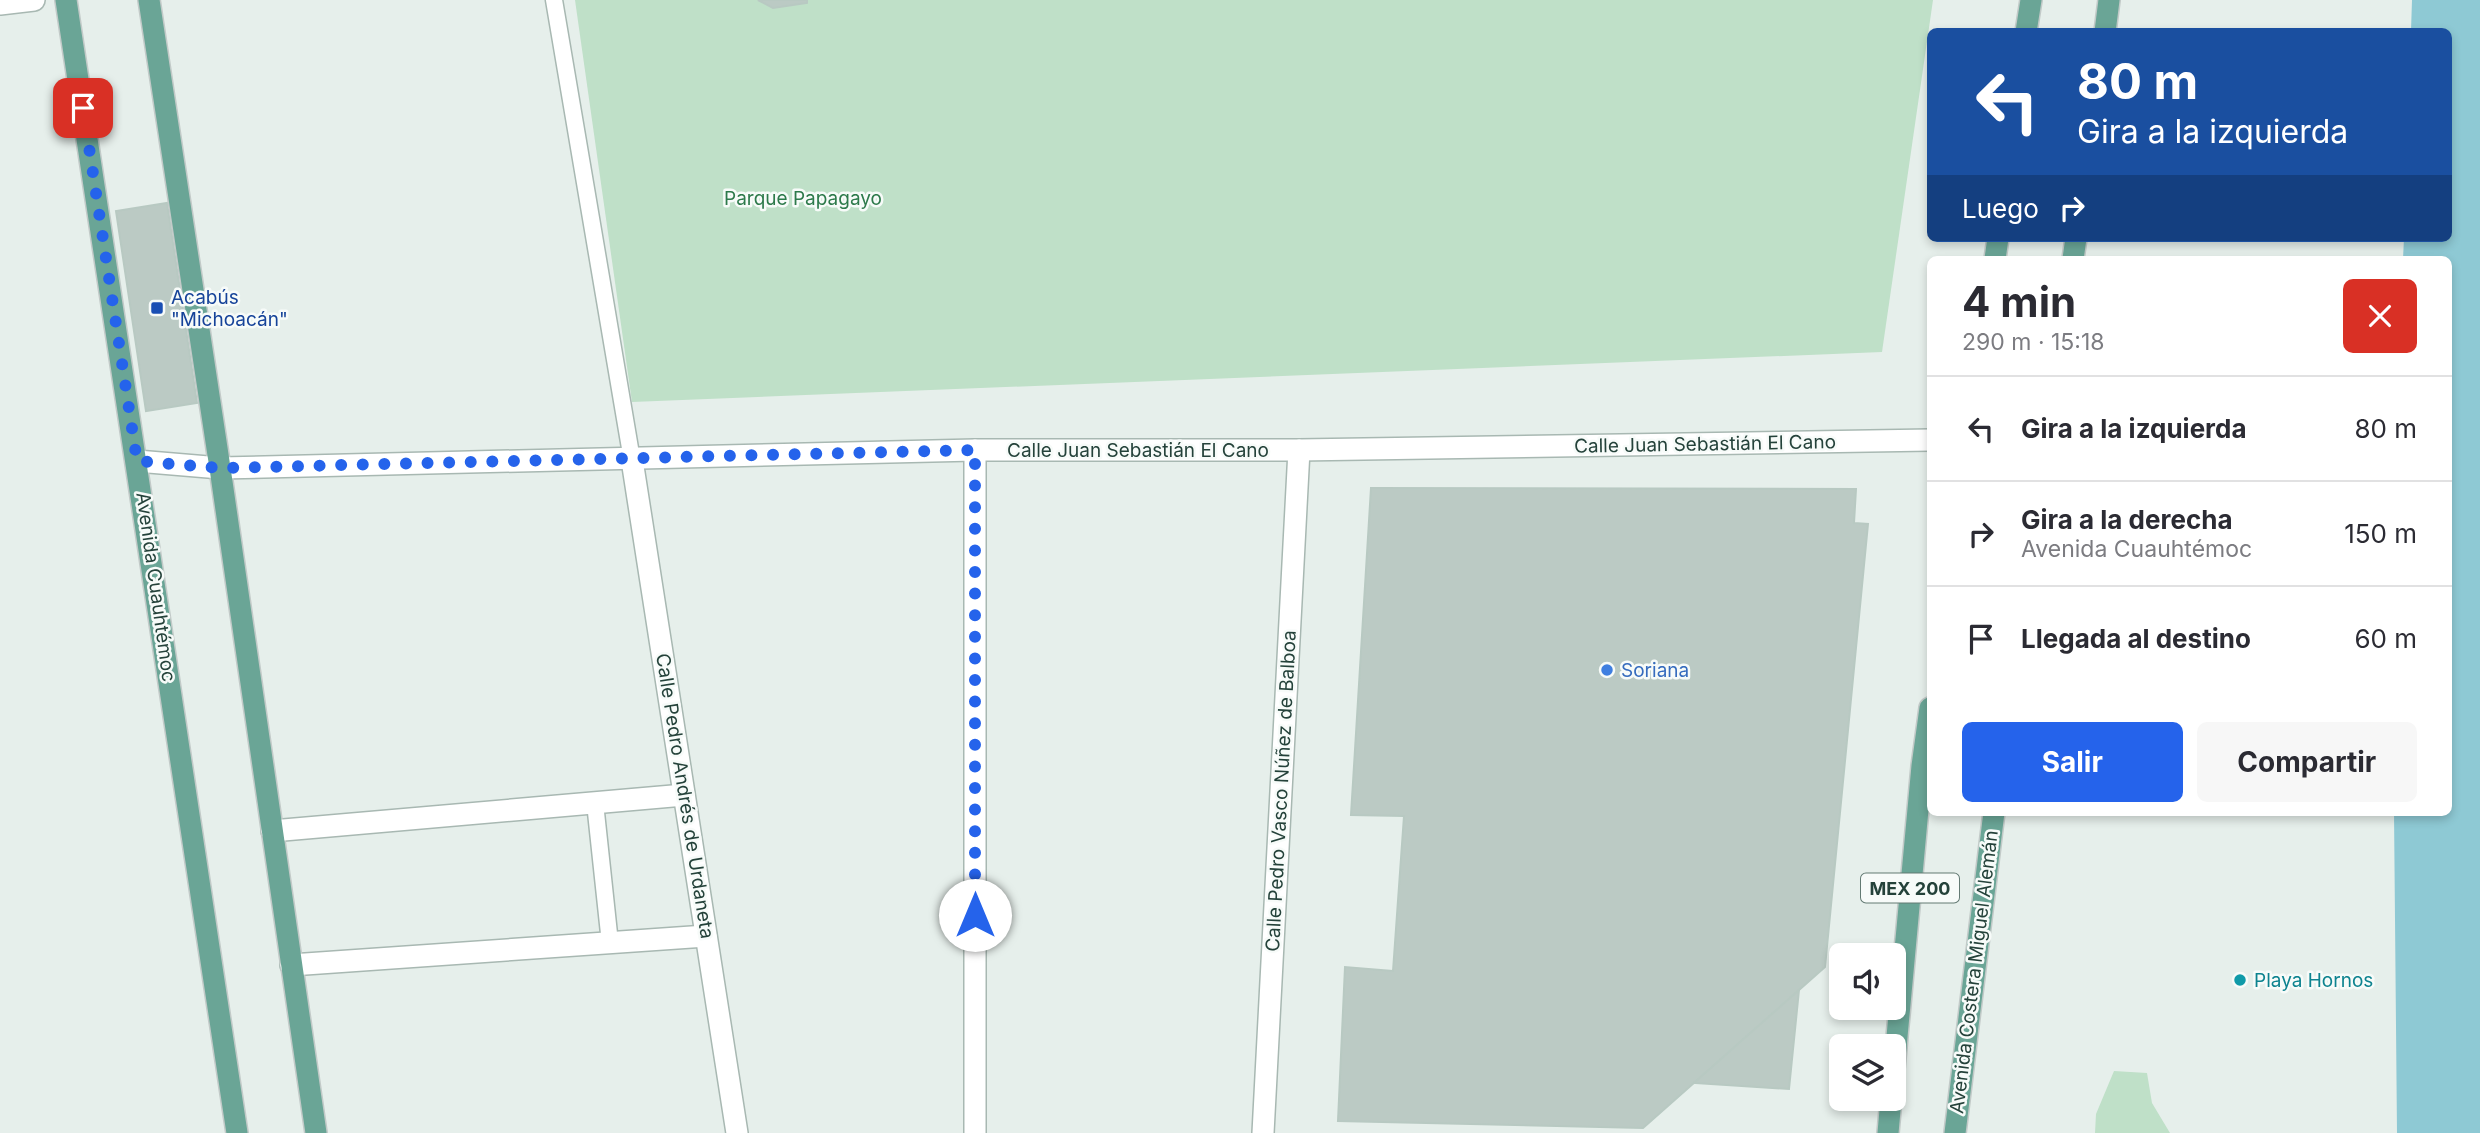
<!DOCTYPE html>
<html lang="es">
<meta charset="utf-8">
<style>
:root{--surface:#fff;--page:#f7f7f7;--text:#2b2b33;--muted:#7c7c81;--line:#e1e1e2;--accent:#2563eb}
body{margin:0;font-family:Inter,sans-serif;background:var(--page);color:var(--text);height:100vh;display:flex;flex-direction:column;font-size:26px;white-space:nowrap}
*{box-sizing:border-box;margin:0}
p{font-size:23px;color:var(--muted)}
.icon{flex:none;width:38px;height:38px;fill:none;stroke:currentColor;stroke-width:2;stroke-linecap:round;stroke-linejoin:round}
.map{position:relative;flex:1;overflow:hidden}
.panel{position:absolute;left:1927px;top:256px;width:525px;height:560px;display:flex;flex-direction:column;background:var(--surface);border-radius:10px;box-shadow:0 4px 10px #0003}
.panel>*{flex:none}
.hud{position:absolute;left:1927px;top:28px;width:525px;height:214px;border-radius:10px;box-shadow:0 4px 10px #0003;background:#1a4fa0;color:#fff;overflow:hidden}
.tools{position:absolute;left:1829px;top:943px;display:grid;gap:14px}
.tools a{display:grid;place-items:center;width:77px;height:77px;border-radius:10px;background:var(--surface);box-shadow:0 4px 10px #0003;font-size:35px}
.pin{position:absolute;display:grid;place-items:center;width:60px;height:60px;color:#fff;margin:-30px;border-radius:14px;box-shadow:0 4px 10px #0006}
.me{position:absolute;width:77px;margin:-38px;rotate:0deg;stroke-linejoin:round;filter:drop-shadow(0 0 5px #0008)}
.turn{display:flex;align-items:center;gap:24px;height:147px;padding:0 35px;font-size:32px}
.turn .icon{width:91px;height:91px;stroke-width:2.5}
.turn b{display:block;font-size:49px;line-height:60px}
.then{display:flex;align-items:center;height:66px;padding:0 35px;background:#0003;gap:14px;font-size:26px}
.round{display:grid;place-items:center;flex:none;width:74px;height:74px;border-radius:10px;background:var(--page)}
.overview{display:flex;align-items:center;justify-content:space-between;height:119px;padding:0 35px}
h1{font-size:42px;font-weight:700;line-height:52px}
.button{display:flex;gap:14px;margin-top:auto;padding:14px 35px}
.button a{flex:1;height:80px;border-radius:10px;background:var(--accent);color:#fff;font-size:28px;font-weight:700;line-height:80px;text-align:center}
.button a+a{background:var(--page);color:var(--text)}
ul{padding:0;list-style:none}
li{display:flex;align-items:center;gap:21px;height:105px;padding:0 35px;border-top:2px solid var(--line)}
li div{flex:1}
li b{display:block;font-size:26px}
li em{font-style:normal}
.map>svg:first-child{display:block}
.green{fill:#bfe0c8}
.water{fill:#8ec9d4}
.building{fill:#bbcac4;stroke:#b8c9c2;stroke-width:2}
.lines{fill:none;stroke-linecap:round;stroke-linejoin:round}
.lane-casing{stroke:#a8b8b2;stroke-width:19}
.street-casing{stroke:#a8b8b2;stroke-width:24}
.primary-casing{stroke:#c2cac8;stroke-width:24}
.lane{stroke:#fff;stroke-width:16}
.street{stroke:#fff;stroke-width:21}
.primary{stroke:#6aa596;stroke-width:21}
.route{stroke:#2563eb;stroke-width:12;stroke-dasharray:0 21.6}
.transit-dot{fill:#1a4fb4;stroke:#f7fbf9;stroke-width:2.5}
.shop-dot{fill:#3f7fe0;stroke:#f7fbf9;stroke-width:2.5}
.culture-dot{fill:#0f9aa8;stroke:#f7fbf9;stroke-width:2.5}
.labels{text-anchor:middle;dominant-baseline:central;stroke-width:5;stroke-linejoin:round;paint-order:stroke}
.shield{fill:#f7fbf9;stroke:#637a73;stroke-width:2}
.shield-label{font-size:18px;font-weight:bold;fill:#24423a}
.park-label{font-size:19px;fill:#2d7a4b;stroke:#f7fbf9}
.transit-label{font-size:19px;fill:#164399;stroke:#f7fbf9;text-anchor:start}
.street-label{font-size:19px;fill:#24423a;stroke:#f7fbf9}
.shop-label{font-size:19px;fill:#366cbe;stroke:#f7fbf9;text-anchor:start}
.culture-label{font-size:19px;fill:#0d838f;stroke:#f7fbf9;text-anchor:start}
</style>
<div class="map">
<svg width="2480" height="1133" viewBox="0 0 2480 1133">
<rect width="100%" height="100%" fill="#e6efeb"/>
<!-- green -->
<g class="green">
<polygon points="575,0 1933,0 1882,352 632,402"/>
<polygon points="2114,1071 2147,1073 2152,1103 2170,1133 2095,1133 2096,1114"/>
</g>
<!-- water -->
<polygon class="water" points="2412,0 2480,0 2480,1133 2397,1133 2394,812 2448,812 2448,259 2403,259 2404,238 2448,238 2448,32 2411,31"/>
<!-- building -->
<g class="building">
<polygon points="758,0 807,0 807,3 773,8"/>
<polygon points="167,203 197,403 146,411 116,211"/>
<polygon points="1371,488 1856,489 1854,523 1868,524 1825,967 1643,1128 1338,1121 1345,967 1393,971 1404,816 1351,815"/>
<polygon points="1799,990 1789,1089 1694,1083"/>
</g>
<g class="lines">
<!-- lane casing -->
<g class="lane-casing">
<g id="lane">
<polyline points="554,0 632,460"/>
<polyline points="595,803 610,943"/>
</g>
</g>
<!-- street casing -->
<g class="street-casing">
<g id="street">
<polyline points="0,4 34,0"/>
<polyline points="632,460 737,1133"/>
<polyline points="137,461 220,468 975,450 1299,450 1930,440"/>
<polyline points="272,831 684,795"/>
<polyline points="291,965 706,936"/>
<polyline points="975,1133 975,450"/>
<polyline points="1263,1133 1299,450"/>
</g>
</g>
<!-- primary casing -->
<g class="primary-casing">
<g id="primary">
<polyline points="66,0 237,1133"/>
<polyline points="149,0 220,468 316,1133"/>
<polyline points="2026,32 2031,0"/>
<polyline points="2105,32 2109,0"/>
<polyline points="1995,259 1998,238"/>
<polyline points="2073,259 2076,238"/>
<polyline points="1894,1069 1922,766 1930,708"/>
<polyline points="1888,1133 1891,1099"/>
<polyline points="1955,1133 1994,812"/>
</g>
</g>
<!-- lane -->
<use href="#lane" class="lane"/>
<!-- street -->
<use href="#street" class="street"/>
<!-- primary -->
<use href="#primary" class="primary"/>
</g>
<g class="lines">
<!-- route -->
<polyline class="route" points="83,108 137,461 220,468 975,450 975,915"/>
</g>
<!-- markers -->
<rect class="transit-dot" x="150" y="301" width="14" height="14" rx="3.5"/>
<circle class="shop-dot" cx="1607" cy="670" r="7"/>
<circle class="culture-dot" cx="2240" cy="980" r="7"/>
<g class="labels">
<!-- shield labels -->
<rect class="shield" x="1861" y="873.5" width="98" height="29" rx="5"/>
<g class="shield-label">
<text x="1910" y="888">MEX 200</text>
</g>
<!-- park labels -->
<g class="park-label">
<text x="803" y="198">Parque Papagayo</text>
</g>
<!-- transit labels -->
<g class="transit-label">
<text x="171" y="297">Acabús<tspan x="171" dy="22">"Michoacán"</tspan></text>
</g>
<!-- street labels -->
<g class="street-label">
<text transform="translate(1705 444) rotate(-1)">Calle Juan Sebastián El Cano</text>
<text x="1138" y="450">Calle Juan Sebastián El Cano</text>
<text transform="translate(156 587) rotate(82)">Avenida Cuauhtémoc</text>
<text transform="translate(1281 791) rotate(-87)">Calle Pedro Vasco Núñez de Balboa</text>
<text transform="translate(685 796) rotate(81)">Calle Pedro Andrés de Urdaneta</text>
<text transform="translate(1974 972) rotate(-83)">Avenida Costera Miguel Alemán</text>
</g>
<!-- shop labels -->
<g class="shop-label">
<text x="1621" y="670">Soriana</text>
</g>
<!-- culture labels -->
<g class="culture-label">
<text x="2254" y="980">Playa Hornos</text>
</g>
</g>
</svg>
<div class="tools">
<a><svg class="icon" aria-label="sound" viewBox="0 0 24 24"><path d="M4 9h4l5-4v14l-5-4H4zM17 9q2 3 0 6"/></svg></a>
<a><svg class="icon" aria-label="layers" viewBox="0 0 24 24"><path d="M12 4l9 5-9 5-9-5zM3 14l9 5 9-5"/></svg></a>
</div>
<div class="pin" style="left:83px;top:108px;background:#d93025"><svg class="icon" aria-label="arrive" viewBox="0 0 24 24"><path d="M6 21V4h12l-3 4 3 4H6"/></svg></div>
<svg class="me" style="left:975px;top:915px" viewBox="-20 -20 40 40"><circle r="19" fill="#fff"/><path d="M0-13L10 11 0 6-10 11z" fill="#2563eb"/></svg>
<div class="hud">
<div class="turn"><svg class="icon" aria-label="left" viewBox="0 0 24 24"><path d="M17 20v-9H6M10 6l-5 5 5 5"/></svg><div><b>80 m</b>Gira a la izquierda</div></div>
<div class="then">Luego<svg class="icon" aria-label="right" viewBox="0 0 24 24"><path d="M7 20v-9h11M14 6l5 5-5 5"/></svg></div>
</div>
<section class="panel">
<div class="overview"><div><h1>4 min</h1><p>290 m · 15:18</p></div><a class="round" style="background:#d93025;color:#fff"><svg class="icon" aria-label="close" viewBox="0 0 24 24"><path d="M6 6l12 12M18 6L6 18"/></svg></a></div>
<ul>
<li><svg class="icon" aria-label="left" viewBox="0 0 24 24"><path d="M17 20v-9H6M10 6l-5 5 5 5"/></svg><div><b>Gira a la izquierda</b></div><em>80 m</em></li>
<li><svg class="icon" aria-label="right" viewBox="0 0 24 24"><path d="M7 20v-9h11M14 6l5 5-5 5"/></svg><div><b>Gira a la derecha</b><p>Avenida Cuauhtémoc</p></div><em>150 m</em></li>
<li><svg class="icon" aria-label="arrive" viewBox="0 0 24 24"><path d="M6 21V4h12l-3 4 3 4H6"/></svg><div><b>Llegada al destino</b></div><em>60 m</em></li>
</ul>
<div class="button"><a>Salir</a><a>Compartir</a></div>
</section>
</div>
